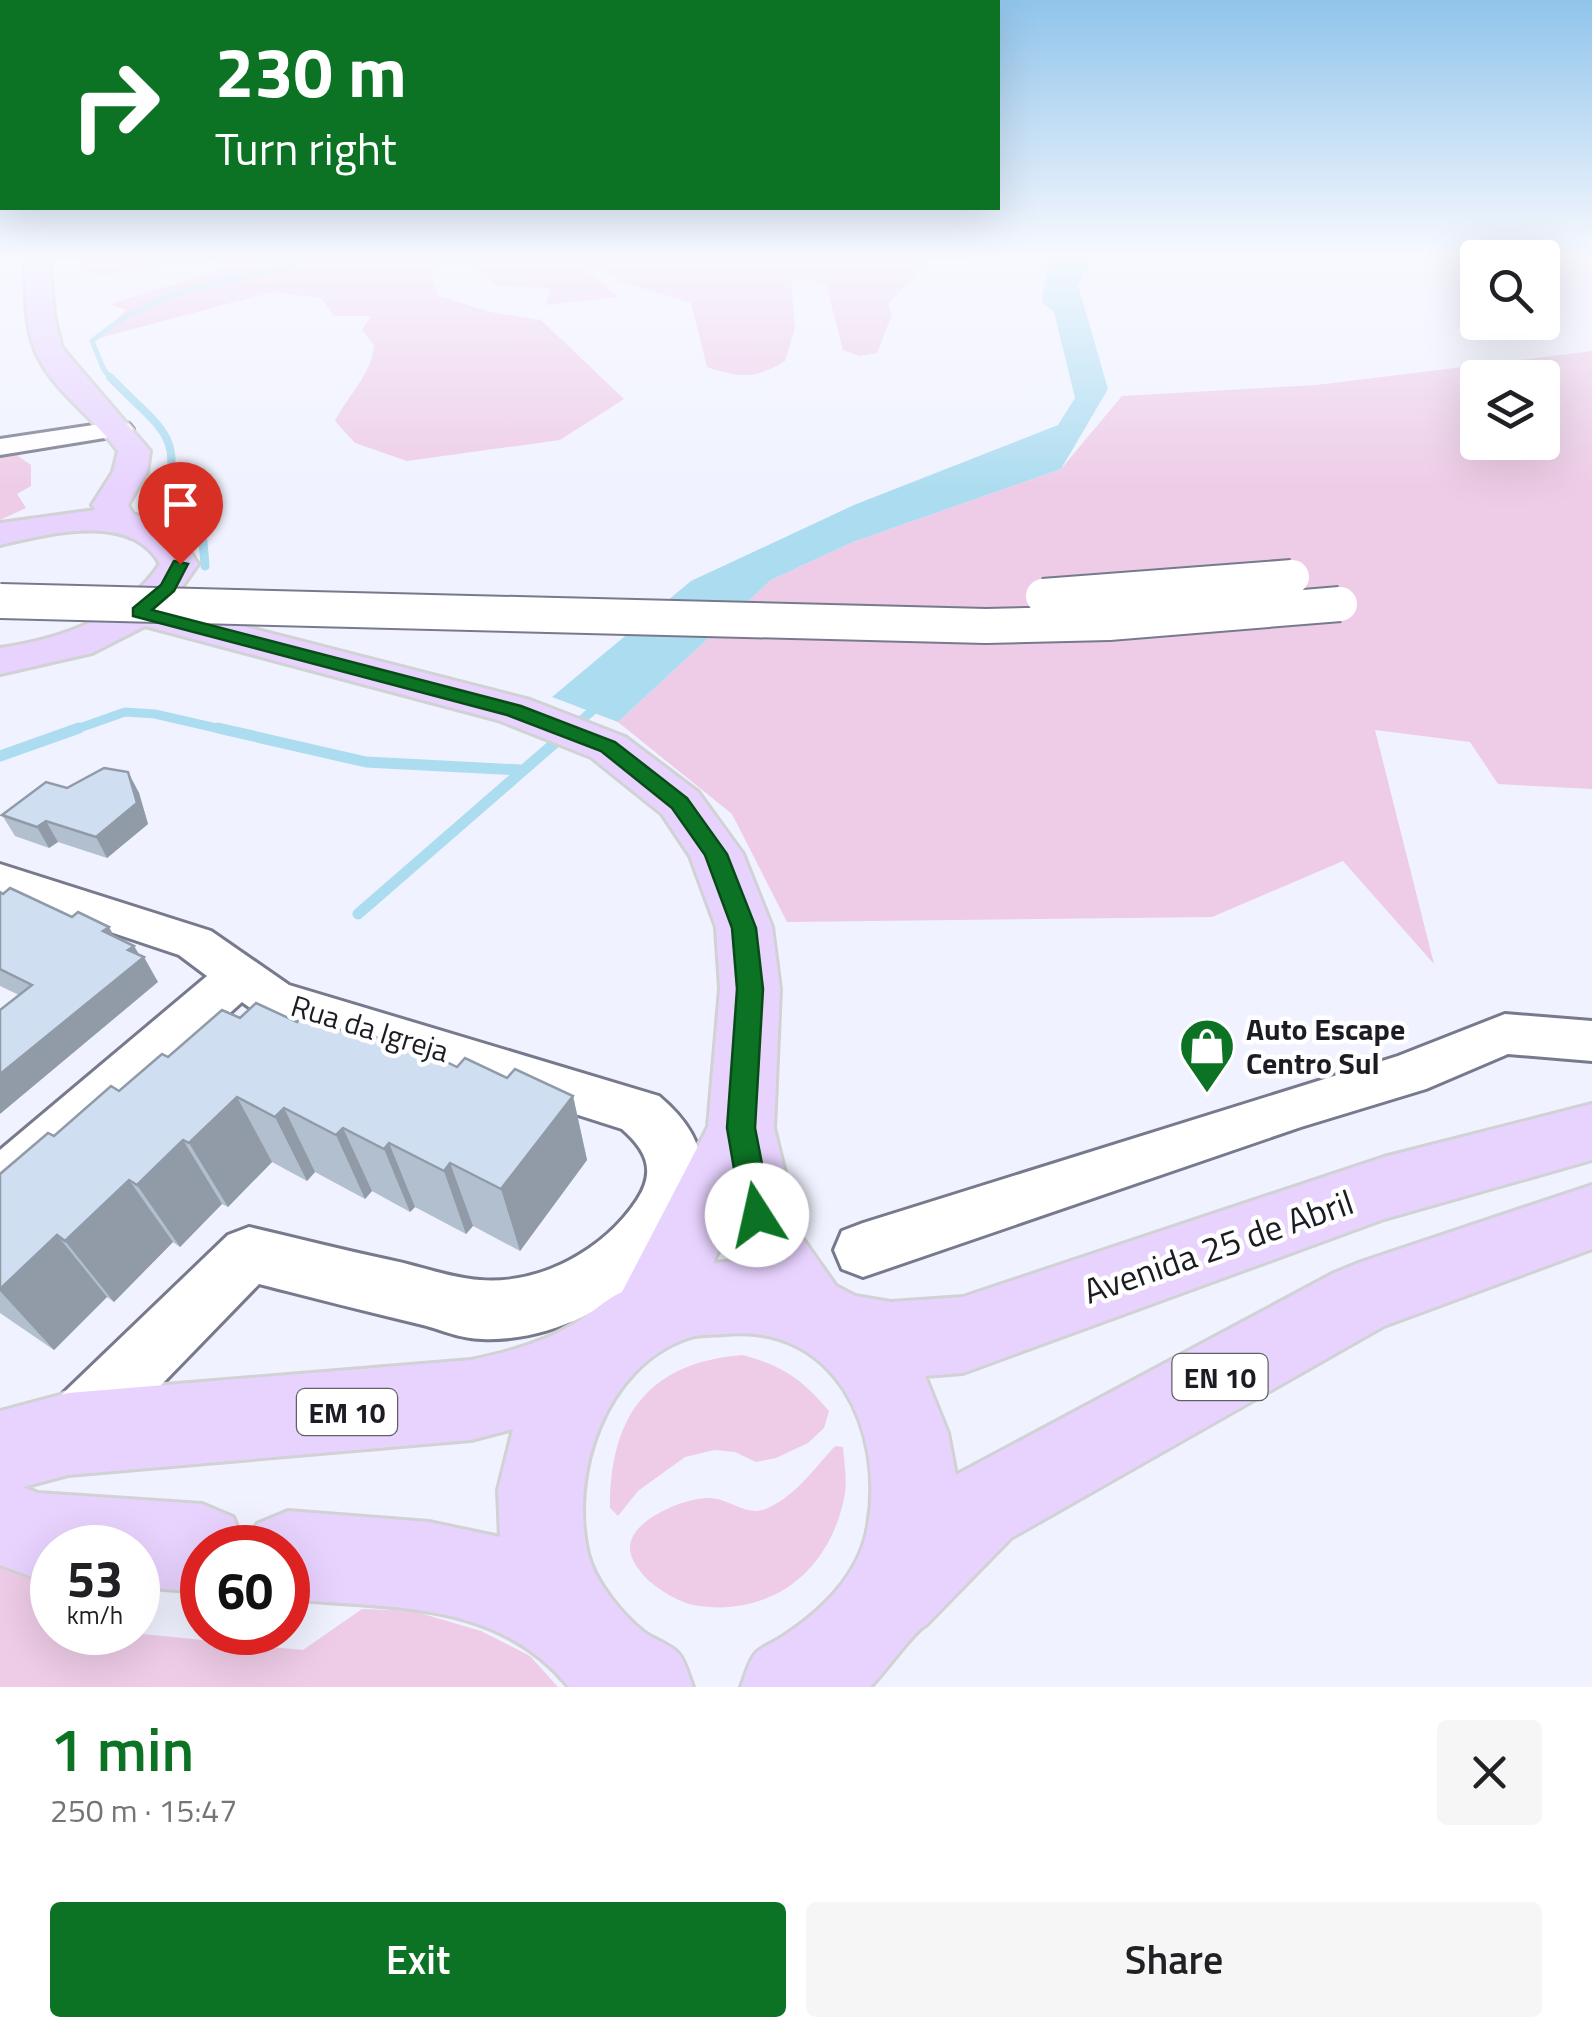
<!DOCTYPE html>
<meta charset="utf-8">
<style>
:root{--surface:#fff;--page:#f6f6f6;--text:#202124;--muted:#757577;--accent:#0c7324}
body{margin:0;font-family:"Titillium Web",sans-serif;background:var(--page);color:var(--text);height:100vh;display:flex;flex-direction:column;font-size:38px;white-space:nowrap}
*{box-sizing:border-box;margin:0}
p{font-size:32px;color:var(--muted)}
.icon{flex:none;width:55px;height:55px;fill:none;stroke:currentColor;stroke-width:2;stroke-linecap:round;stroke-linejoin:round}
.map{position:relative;height:1687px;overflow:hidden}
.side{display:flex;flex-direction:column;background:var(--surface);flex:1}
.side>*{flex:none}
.hud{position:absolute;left:0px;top:0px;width:1000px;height:210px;box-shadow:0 10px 40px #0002;background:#0c7324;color:#fff;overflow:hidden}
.controls{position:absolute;left:1460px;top:240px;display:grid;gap:20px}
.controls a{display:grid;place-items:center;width:100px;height:100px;border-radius:10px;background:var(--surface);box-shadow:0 10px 40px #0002;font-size:50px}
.speed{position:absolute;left:30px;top:1525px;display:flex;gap:20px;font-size:50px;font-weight:700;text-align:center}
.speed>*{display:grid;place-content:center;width:130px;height:130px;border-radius:50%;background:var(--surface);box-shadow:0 10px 40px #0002;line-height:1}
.speed small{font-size:25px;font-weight:400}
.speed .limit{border:15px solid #d22;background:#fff;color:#111}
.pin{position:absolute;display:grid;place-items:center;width:85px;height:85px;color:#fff;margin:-102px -42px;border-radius:50% 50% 50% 0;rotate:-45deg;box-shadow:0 0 10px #0007}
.pin .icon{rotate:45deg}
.me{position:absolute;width:110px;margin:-55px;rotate:350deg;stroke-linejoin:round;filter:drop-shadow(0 0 8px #0008)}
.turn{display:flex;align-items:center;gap:35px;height:210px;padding:0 50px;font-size:45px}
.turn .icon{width:130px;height:130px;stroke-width:2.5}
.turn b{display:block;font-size:70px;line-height:85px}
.round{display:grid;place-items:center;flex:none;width:105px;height:105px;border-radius:10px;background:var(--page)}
.summary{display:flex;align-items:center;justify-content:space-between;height:170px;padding:0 50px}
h1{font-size:60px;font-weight:600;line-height:75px;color:var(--accent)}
.primary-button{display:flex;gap:20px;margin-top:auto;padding:20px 50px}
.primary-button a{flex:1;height:115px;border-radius:10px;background:var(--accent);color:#fff;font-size:40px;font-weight:600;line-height:115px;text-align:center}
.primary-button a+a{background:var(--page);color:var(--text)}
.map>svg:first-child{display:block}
.green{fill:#eecbe7;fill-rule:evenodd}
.water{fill:#acdcf0}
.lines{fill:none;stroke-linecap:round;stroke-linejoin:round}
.stream-far3{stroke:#acdcf0;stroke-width:5}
.stream-far2{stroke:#acdcf0;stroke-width:8}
.stream-far1{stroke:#acdcf0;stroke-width:9}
.stream{stroke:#acdcf0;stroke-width:11}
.minor-casing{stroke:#777a8d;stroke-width:6}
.major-casing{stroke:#d1d2d3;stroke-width:6}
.minor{fill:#fff;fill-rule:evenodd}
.major{fill:#e8d3ff;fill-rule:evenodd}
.minor-bridge-casing{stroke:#777a8d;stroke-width:38;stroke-linecap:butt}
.minor-bridge{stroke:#fff;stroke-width:34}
.wall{fill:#b2bfce}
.shaded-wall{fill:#919ba8}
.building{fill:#cfdef0;stroke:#919ba8;stroke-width:2.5}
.route{fill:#0c7324;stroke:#084b17;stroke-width:2.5}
.labels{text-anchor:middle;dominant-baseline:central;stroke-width:9;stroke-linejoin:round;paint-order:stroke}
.shield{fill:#fff;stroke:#5f6066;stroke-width:2.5}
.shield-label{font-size:28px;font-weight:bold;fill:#1b1c24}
.street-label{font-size:30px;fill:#1b1c24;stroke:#fff}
.poi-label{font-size:30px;font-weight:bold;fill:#1b1c24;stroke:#fff;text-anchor:start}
.near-street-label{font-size:35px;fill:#1b1c24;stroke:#fff}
</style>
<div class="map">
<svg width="1592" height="1687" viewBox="0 0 1592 1687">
<rect width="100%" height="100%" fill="#f0f2ff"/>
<!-- green -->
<g class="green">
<path d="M77,255H934L888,304L892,315L877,353L859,356L843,350L826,285L804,278L791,282L795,328L785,361C756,379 739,378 707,367L691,303L621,282L600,269L586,270L619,297L546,305L550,288L498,286L470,263H452L431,270L438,295L490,312L541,320L624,399L560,440L407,461L355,443L335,421C348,395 372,374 374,345L362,330L371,316H334L321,298L272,292L96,339L126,310L111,305L115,302L232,267L218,261L181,266L178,263L96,276L85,270Z"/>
<path d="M1592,351V789L1498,784L1470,742L1375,730L1434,964L1343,861L1212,917L787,922L732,814L618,722L771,580L853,542L1061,469L1122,396L1316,385ZM1478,378H1542V442H1478Z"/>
<polygon points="21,453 18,456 31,465 31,486 17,494 26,508 0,520 0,455"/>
<path d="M742,1355C782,1365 803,1380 829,1411L824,1428L808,1443L776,1458L756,1462L735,1452L714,1450L685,1457L638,1491L618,1516L610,1508C610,1417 647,1363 742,1355Z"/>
<path d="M835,1446L843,1447C844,1461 847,1478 845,1493C832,1570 771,1619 693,1605C679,1602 657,1589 647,1579C639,1570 629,1559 630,1546C632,1519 686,1497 710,1498C731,1499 747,1518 768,1508C795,1496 815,1468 835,1446Z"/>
<polygon points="0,1566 52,1574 52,1632 132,1633 303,1650 362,1609 413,1611 481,1631 530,1656 558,1687 0,1687"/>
</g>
<!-- water -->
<polygon class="water" points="1043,255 1084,255 1091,262 1078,285 1108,389 1061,469 853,542 771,580 618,722 552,697 691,581 854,505 1058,425 1075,398 1054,312 1042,302 1047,265"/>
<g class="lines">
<!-- stream-far3 -->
<path class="stream-far3" d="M112,379L104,370L92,341C150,292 219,281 292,267L282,255"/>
<!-- stream-far2 -->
<path class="stream-far2" d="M110,377C158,428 189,434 161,508L195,534"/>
<!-- stream-far1 -->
<g class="stream-far1">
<polyline points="192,532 203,541 205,566"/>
<polyline points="71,731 125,712 155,714 229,731"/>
<polyline points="569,731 600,704"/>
</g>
<!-- stream -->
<g class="stream">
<polyline points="218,728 366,762 520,770"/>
<polyline points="0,756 79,728"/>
<polyline points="358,914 572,728"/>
</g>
<!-- minor casing -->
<g class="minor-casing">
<g id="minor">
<polygon points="120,421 129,424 133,429 129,434 0,455 0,439"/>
<path d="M0,864L211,931L289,985L659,1096C696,1127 714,1164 693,1209C659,1284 566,1343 482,1339C462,1339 442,1330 423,1325C368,1312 314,1298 259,1284L99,1449L76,1459L53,1449L43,1426L53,1403L228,1235L249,1227C296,1238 343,1250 390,1260C420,1266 450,1278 480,1280C540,1285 604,1250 637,1200C656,1171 647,1151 622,1129L256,1012L242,1002L20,1202L0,1209V1150L207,976L179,955L0,895Z"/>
<polygon points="1505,1014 1592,1021 1592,1061 1508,1054 1426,1089 1301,1127 863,1277 842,1269 834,1250 842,1231 863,1223 1398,1056"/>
</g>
</g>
<!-- major casing -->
<g class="major-casing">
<path id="major" d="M25,255H49L54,316L62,348L150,451L147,472L128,505L133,514C166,523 181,535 198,564L168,607L530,700L625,737L698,792L743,854L772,927L780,989L774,1128L800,1235L836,1286L855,1296L891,1302L963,1297L1384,1157L1592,1104V1160L1384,1219L963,1373L925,1376L948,1433L956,1475L1334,1273L1361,1262L1592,1185V1249L1384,1326L1011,1538L926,1625C914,1630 884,1674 870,1687H741C745,1677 749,1660 756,1653C763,1646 775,1642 782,1637C822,1611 860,1574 868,1526C885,1431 836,1323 725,1334C713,1335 699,1334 688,1338C605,1366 569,1475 588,1554C595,1582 622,1615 645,1633C655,1640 669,1644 678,1653C685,1660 689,1677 693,1687H569C497,1599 390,1609 288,1599V1548H247L257,1524L288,1511L429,1522L500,1537L498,1490L513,1429L471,1440L68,1475L23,1487L38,1493L202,1504L233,1517L246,1548H202V1592L138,1587V1548H52V1581L38,1579L0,1565V1411L68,1393L471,1360C509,1352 550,1341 583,1318C597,1309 606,1299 622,1292L708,1127L720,989L716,927L690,856L662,814L591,757L498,720L145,626L92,653L0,674V648C61,639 124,618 160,564C132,511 47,534 0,545V523L95,510L92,505L113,472L118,451C92,414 44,385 32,341C24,313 26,283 25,255ZM727,1231L737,1261L713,1263Z"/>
</g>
<!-- minor -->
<use href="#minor" class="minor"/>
<!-- major -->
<use href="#major" class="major"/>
<!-- minor-bridge casing -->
<g class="minor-bridge-casing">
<g id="minor-bridge">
<polyline points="1043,596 1292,577"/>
<polyline points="0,601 986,626 1109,623 1340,604"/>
</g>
</g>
<!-- minor-bridge -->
<use href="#minor-bridge" class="minor-bridge"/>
</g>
<!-- wall -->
<g class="wall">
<polygon points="128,772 139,793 148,824 107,858 58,842 49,848 15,836 2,815 67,788"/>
<polygon points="0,892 115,937 139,955 158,982 19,995 0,986"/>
<polygon points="240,1018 297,1022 402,1049 457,1067 507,1078 573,1096 587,1160 520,1251 473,1226 466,1234 415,1207 410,1212 372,1191 365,1199 315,1172 307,1181 272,1162 228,1207 222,1204 180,1247 173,1242 114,1302 107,1297 54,1350 0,1313 0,1174 168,1057"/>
</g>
<!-- shaded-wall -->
<g class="shaded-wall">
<polygon points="128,772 139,793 148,824 107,858 96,837"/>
<polygon points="46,821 58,842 49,848 37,827"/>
<polygon points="109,927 123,952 103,931"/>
<polygon points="134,946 142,959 144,957 158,982 0,1114 0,1074"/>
<polygon points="573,1096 587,1160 520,1251 501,1189"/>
<polygon points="237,1097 272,1162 228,1207 189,1143"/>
<polygon points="284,1108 315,1172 307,1181 275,1117"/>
<polygon points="343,1128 372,1191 365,1199 336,1135"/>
<polygon points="183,1140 222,1204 180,1247 137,1185"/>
<polygon points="389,1143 415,1207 410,1212 384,1149"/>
<polygon points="450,1163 473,1226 466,1234 444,1171"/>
<polygon points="129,1180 173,1242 114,1302 65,1241"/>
<polygon points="57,1235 107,1297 54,1350 0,1291 0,1289"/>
</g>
<!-- building -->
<g class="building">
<polygon points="104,768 128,772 137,803 96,837 46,821 37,827 2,815 46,782 67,788"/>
<polygon points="10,888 72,917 78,912 109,927 103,931 134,946 128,950 144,957 0,1074 0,1010 32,985 0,969 0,892 3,894"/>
<polygon points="256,1003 297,1022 306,1013 356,1037 362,1031 402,1049 408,1043 457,1067 465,1058 507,1078 515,1069 573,1096 501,1189 450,1163 444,1171 389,1143 384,1149 343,1128 336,1135 284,1108 275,1117 237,1097 189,1143 183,1140 137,1185 129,1180 65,1241 57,1235 0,1289 0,1174 48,1133 54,1136 111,1086 119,1091 162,1054 168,1057 222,1010 240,1018"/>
</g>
<!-- sky -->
<linearGradient id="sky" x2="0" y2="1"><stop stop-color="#90c4eb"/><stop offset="0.52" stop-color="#f8f9ff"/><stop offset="1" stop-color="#f8f9ff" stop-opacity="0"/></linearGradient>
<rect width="1592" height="491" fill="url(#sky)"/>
<!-- route -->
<polygon class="route" points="174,561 188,564 174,591 152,610 521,706 615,742 687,798 727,854 756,928 763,989 755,1128 772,1215 768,1225 757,1229 746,1225 742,1215 727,1128 737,989 732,928 705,855 672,808 601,751 507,715 133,616 133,608 161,585"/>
<!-- icons -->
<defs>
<g id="shop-pin" transform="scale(2.875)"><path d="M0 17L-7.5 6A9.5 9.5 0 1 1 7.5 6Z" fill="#0c7324" stroke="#fff"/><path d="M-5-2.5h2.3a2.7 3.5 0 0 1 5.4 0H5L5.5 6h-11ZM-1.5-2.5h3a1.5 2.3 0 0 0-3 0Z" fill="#fff"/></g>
</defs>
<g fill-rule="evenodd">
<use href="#shop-pin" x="1207" y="1046"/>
</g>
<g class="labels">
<!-- shield labels -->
<g class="shield">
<rect x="1172.5" y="1354" width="95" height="46" rx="8"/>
<rect x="297" y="1389" width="100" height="46" rx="8"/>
</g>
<g class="shield-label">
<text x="1220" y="1377">EN 10</text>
<text x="347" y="1412">EM 10</text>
</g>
<!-- street labels -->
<g class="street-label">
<text transform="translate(370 1028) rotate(17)">Rua da Igreja</text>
</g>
<!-- poi labels -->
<g class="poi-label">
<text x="1246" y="1029">Auto Escape<tspan x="1246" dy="34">Centro Sul</tspan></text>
</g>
<!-- near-street labels -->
<g class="near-street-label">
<text transform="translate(1218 1246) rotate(-19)">Avenida 25 de Abril</text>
</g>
</g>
</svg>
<div class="controls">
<a><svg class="icon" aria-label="search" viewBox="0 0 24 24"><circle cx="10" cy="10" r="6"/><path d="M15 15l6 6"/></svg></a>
<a><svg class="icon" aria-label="layers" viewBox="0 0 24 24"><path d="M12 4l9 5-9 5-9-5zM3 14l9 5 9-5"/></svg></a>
</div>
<div class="speed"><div>53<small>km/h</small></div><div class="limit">60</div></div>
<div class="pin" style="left:180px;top:564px;background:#d93025"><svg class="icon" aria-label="arrive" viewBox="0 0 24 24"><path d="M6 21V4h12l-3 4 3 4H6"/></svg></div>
<svg class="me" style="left:757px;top:1215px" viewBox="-20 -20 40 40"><circle r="19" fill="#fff"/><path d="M0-13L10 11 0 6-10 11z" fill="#0c7324"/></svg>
<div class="hud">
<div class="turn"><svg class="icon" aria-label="right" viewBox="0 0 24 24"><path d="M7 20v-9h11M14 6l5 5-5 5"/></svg><div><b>230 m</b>Turn right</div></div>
</div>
</div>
<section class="side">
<div class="summary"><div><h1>1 min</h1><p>250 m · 15:47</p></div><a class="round"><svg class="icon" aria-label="close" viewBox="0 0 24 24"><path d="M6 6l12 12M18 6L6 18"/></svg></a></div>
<div class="primary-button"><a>Exit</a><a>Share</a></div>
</section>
